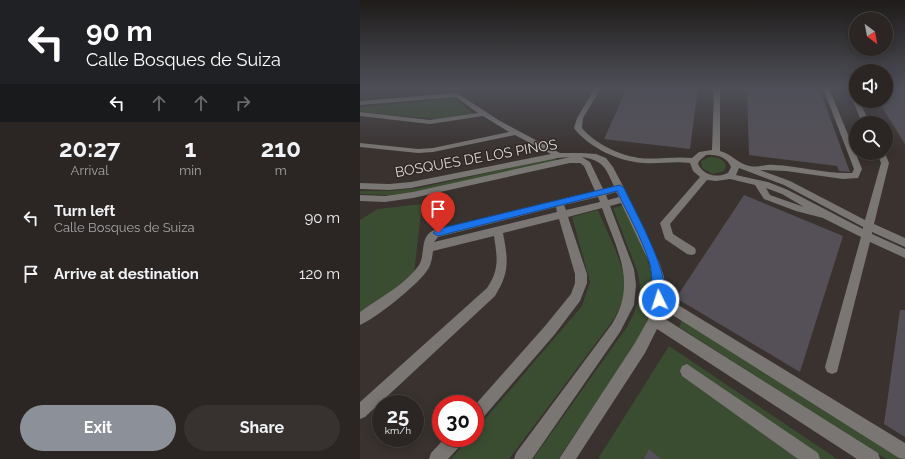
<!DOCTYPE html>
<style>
:root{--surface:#2b2623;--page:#373230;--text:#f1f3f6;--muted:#a6a5a6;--line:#474341;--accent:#8c9099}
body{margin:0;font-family:Raleway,sans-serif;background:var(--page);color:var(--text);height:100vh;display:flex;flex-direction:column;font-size:15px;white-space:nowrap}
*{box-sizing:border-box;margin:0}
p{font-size:13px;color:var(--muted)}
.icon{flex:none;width:22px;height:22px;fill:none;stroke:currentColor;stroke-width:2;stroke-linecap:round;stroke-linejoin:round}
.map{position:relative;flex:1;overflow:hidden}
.details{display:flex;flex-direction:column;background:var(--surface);width:360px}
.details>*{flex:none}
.banner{background:#202124;color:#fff;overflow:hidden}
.needle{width:26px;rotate:148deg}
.buttons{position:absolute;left:489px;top:12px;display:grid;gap:8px}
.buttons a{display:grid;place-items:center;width:44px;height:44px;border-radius:50%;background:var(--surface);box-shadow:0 2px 10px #0003,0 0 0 1px var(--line);font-size:20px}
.speed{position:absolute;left:12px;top:395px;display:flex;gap:8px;font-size:20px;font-weight:700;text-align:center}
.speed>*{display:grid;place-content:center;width:52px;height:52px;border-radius:50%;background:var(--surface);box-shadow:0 2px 10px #0003,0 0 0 1px var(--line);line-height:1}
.speed small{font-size:10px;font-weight:400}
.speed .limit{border:6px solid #d22;background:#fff;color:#111}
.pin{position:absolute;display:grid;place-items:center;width:34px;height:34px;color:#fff;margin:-41px -17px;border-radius:50% 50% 50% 0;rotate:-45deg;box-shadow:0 0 4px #0007}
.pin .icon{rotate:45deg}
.me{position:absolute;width:44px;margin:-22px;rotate:356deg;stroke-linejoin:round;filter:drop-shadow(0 0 3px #0008)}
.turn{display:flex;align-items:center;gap:14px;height:84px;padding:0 20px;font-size:18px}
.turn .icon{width:52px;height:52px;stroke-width:2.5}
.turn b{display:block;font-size:28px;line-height:34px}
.lanes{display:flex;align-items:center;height:38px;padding:0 20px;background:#0003;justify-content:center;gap:20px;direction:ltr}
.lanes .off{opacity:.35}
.eta{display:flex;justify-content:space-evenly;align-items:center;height:68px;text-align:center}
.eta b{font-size:24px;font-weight:700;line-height:28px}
.button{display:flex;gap:8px;margin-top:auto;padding:8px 20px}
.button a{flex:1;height:46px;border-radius:24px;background:var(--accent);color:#fff;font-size:16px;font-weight:700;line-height:46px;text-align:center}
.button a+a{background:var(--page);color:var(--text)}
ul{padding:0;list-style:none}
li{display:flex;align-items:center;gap:12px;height:56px;padding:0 20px}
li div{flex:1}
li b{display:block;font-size:15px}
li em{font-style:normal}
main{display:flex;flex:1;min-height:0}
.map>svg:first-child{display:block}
.green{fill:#3b4d31}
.building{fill:#555057}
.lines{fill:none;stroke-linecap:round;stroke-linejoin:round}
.minor{fill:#797673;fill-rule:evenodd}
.route{fill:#1a73e8;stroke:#114b97}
.labels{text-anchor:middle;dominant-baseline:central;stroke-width:3;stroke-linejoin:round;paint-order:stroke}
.street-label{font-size:14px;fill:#dfdad8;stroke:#2f2825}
</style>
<main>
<section class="details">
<div class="banner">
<div class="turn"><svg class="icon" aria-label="left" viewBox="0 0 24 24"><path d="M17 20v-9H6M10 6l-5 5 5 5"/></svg><div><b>90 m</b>Calle Bosques de Suiza</div></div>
<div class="lanes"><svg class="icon" aria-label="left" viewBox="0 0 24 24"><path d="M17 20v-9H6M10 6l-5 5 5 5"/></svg><svg class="icon off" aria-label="ahead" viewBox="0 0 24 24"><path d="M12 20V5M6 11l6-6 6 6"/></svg><svg class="icon off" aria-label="ahead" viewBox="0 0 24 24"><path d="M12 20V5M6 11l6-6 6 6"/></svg><svg class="icon off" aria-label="right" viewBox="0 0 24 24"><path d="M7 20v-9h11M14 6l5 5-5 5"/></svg></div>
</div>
<div class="eta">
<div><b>20:27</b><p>Arrival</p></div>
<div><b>1</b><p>min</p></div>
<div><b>210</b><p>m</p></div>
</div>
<ul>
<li><svg class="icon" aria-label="left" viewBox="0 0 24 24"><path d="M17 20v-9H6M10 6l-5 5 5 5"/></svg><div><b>Turn left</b><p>Calle Bosques de Suiza</p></div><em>90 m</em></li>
<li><svg class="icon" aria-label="arrive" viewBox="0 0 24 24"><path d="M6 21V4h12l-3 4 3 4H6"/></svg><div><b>Arrive at destination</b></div><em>120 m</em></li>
</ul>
<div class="button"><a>Exit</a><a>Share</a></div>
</section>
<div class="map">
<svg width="545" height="459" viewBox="0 0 545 459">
<rect width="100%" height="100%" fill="#39322f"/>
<!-- green -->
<g class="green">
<polygon points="95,98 113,114 76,119 0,112 0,107"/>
<path d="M350,157C357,157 364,159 366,166L364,171L353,174L342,168L341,161Z"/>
<polygon points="194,158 198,161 58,192 30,195 0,194 0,191 30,191 59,188"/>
<polygon points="62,204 54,273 0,316 0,220 18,209"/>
<path d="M264,205C278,238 305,285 290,322C287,327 283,332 280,338L198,459H173L267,327C277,309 283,293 278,273L253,208Z"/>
<path d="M238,210C247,233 268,269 264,293C263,302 258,310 254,319L149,459H91L109,438H115V431L222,306L230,282L212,217Z"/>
<polygon points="322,320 543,459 526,459 319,327"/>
<polygon points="309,346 477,459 238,459"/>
</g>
<!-- building -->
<g class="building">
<polygon points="267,88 338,88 330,149 244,139"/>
<polygon points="387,88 459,88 490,172 479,171 477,166 389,155"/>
<polygon points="526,88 545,88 545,144 518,101 526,101"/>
<polygon points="384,195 483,236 440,372 316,298"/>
<polygon points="540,310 545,310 545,437 524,424"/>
<polygon points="289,449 301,459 284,459"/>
</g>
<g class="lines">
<!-- minor -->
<g class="minor">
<path d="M235,88H241L223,118L222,128C234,143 259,155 279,158C297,160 314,156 332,158L339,152L352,150L354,88H360V151C372,154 378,164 390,166C396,168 407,164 414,165C440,166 466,174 492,173L494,169L463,88H469L502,169L498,178L483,179L426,171L400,170L430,181L505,220L521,163L517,153H525L529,163L514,224L545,238V247L512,232V234L545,249V258L510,242L477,372L472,374L467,372L465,367L501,237L463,218L436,211L404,199L395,185L370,179L356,181L347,180L310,224L313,234L335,248L336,251L335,254L331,255L327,254L305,239L300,223L340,177L333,171L330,163C315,161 299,164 284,163C260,162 229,148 214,128L217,118ZM346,155C356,154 367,157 371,167L368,173C357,178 344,176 338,164L339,161ZM379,168L424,185L503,227V229L428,190L408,182L376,175ZM406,188L422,194L444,207L410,195Z"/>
<path d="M97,93L140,121L200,153H222L236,154L246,158L253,167L264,188L299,262L304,277L305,297L545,443V459L539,458L303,309L302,317L518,453L520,459H497L297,329L285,353L216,459H199L275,343L289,318L293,300L292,277L289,262L261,203L250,206L274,269L276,285L274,305L260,332L172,459H154L156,453L252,324C278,282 256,249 242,208L208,217L227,274V283L220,301L195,334L120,421L115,424V405L185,326L211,294L215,283V274L199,219L143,233C148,260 150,272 135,296L5,417L0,419V402L127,288C140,269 137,257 134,236L73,251C72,259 71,266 66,272C57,285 15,319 0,325V312C19,298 45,285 59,265C66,254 59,235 75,230L235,191L224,166L220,163H210L53,198L25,202L0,201V195L25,196L53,192L210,157L198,158L51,188L29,190L0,189V183L29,184L51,182L191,154L155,135L73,152L58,153L0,147V143L58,149L73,148L149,132L123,116L70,124L0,116V112L70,120L118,113L96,97L0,105V101ZM222,157C244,161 245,167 254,186L243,189L230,162ZM256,192L259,197L248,200L246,195ZM238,197L240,202L206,210L204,205ZM196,207L197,212L74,242L78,237Z"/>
<polygon points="492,95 496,95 496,101 499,101 510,123 502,123 491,96"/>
<polygon points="327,364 458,453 460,459 438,459 322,376 320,371 322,366"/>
<polygon points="85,438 104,438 102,444 88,459 69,459 71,453"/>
</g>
</g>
<!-- sky -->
<linearGradient id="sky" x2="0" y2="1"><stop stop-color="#1f1c1a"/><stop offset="0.58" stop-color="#4e4f58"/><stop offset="1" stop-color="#4e4f58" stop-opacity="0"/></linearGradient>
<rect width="545" height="152" fill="url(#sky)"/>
<!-- route -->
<path class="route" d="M260,185L264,188C275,212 314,279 303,303L299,305L295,303C290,291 294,274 289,261C281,237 268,214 257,191L78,236L73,233L78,229Z"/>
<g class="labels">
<!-- street labels -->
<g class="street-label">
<text transform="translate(116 158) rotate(-10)">BOSQUES DE LOS PINOS</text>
</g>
</g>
</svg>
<div class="buttons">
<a><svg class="needle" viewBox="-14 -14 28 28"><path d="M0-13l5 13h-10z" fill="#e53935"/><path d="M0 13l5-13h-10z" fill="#a6a5a6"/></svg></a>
<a><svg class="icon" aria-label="sound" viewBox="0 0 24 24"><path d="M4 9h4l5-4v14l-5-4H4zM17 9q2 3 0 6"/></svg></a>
<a><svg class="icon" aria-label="search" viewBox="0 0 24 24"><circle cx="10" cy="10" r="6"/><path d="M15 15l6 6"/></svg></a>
</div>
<div class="speed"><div>25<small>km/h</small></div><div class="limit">30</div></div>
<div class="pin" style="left:78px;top:233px;background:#d93025"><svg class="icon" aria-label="arrive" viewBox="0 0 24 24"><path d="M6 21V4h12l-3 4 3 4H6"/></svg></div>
<svg class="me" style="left:299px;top:300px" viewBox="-20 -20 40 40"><circle r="17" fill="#1a73e8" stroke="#fff" stroke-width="3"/><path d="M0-11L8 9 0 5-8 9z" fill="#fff"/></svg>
</div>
</main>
